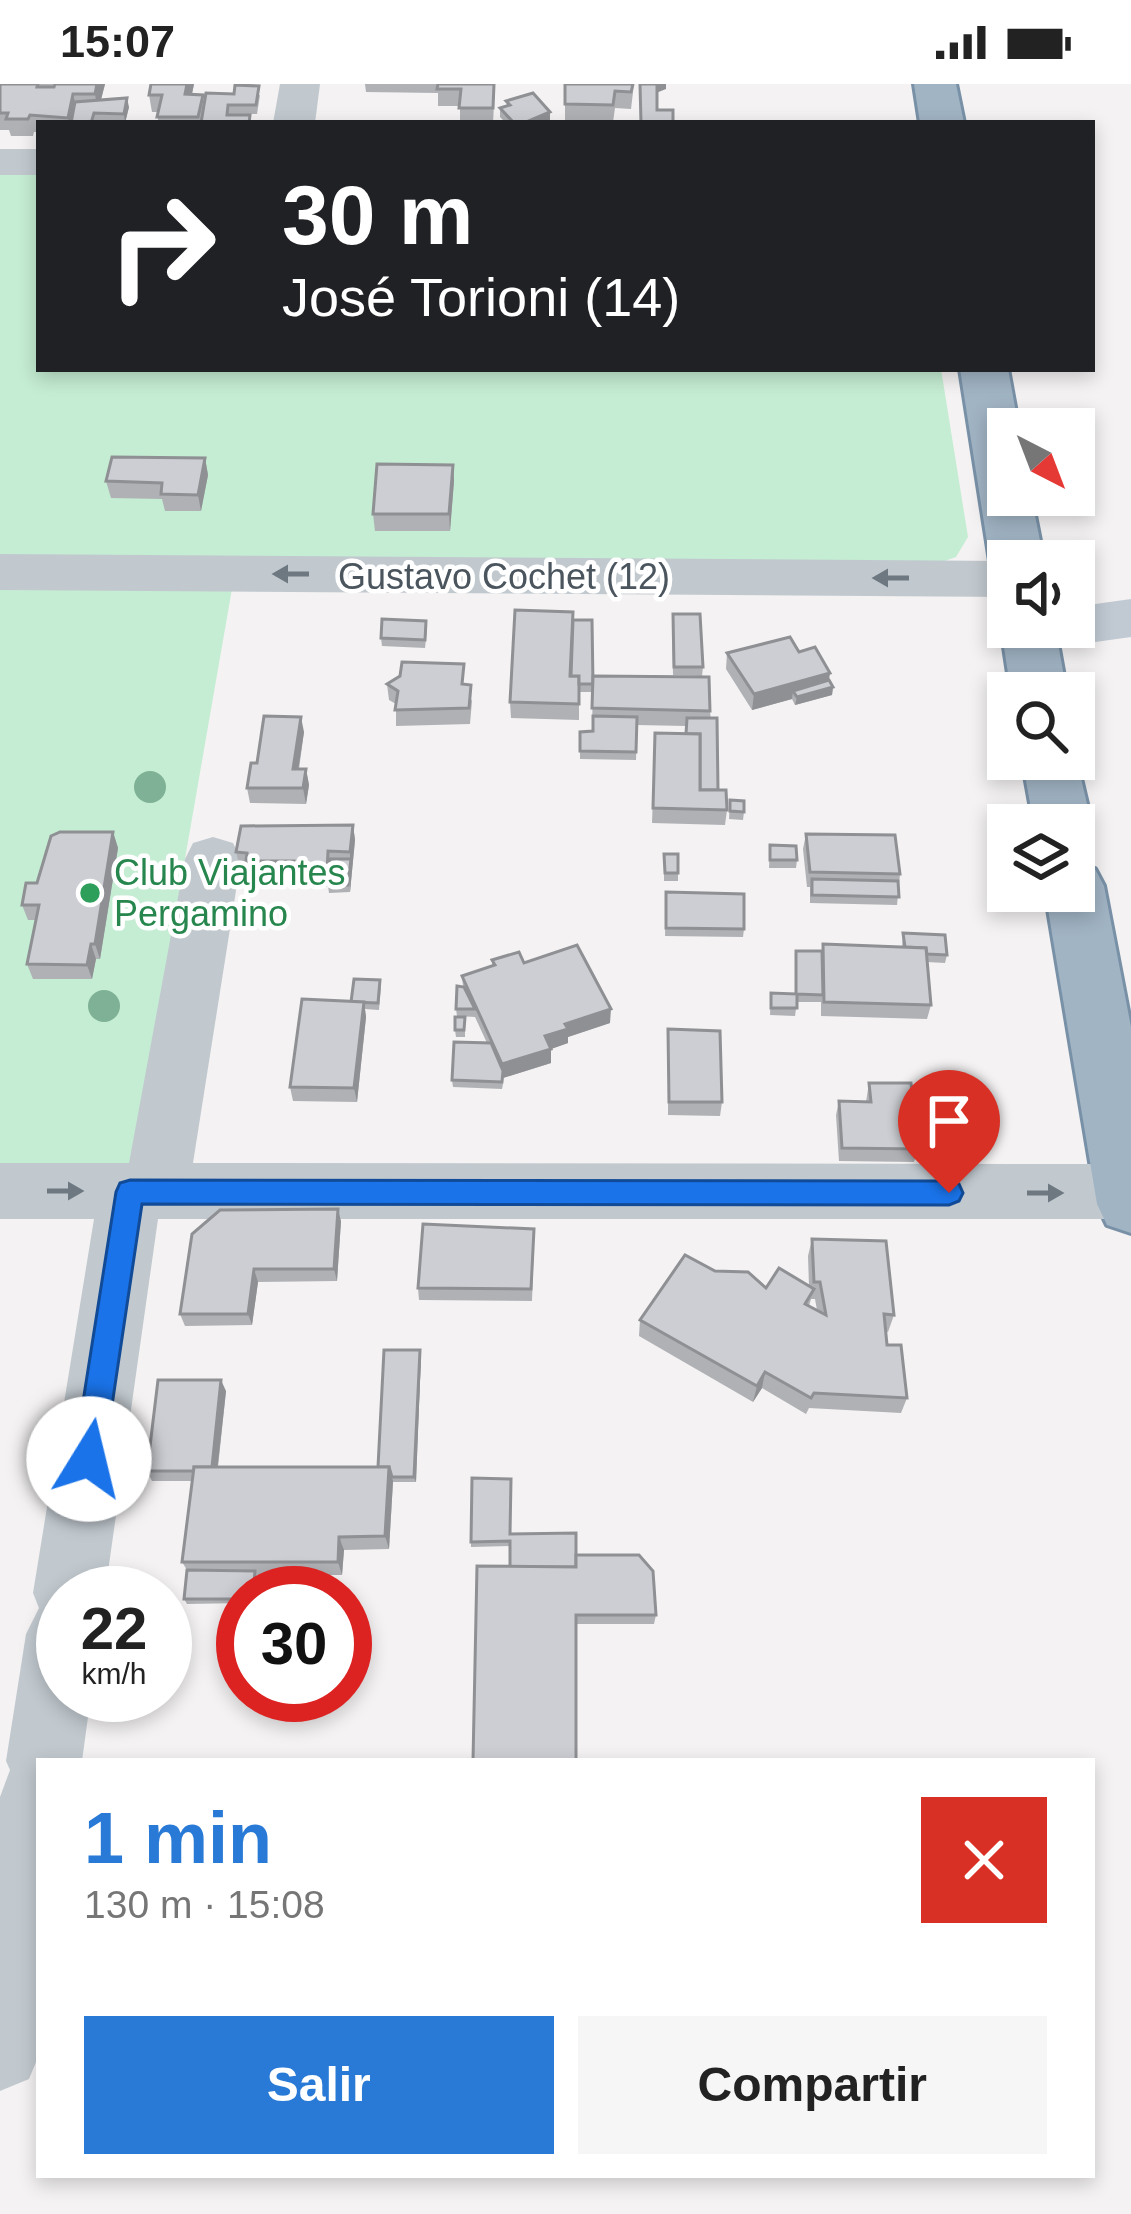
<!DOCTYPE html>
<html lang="es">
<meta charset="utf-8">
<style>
:root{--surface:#fff;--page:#f6f6f6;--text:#222;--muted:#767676;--accent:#297ad6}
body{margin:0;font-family:Arial,sans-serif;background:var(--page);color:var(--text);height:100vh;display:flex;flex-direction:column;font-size:45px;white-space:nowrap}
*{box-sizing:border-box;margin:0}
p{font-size:39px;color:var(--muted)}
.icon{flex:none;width:66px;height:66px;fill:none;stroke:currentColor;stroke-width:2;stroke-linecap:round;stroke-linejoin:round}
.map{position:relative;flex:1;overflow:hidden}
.side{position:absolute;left:36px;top:1674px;width:1059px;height:420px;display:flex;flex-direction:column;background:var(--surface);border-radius:0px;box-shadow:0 6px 18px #0003}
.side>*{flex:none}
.top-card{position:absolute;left:36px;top:36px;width:1059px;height:252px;border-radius:0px;box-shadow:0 6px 18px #0003;background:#202124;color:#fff;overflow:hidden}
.needle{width:78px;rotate:138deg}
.tools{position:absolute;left:987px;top:324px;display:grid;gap:24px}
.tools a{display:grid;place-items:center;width:108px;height:108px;border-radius:0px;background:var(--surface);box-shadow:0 6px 18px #0003;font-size:60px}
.speed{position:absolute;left:36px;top:1482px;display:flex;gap:24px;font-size:60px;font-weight:700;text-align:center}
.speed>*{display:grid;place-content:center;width:156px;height:156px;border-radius:50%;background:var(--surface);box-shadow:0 6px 18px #0003;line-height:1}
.speed small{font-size:30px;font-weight:400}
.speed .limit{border:18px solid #d22;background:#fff;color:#111}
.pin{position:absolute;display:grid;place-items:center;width:102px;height:102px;color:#fff;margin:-123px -51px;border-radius:50% 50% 50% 0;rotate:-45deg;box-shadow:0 0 12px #0007}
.pin .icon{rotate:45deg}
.me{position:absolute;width:132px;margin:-66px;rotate:9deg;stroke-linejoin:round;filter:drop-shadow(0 0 9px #0008)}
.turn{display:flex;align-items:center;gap:42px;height:252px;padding:0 48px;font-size:54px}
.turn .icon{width:156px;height:156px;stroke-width:2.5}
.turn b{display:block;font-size:84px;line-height:102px}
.round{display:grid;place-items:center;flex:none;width:126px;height:126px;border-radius:0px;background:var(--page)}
.overview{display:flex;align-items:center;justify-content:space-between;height:204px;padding:0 48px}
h1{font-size:72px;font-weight:800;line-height:90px;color:var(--accent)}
.cta{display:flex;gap:24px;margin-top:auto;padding:24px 48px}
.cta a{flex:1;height:138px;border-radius:0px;background:var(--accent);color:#fff;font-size:48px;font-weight:800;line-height:138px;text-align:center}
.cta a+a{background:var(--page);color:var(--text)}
.status{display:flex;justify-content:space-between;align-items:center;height:84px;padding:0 60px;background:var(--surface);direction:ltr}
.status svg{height:33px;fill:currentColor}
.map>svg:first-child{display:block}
.green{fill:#c5edd3}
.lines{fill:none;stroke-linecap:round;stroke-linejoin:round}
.trunk-casing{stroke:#7991a7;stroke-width:6}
.minor{fill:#c1c9cf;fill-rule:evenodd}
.secondary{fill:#c1cad3;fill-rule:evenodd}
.trunk{fill:#a1b4c4;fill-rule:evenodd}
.tree{fill:#7fb196}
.wall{fill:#afb1b5;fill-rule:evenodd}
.shaded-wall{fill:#8f9094}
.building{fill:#ccced3;stroke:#8f9094;stroke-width:3}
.oneway{fill:#6e7880}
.route{fill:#1a73e8;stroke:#114b97;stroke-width:3}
.leisure-dot{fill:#2e9e5b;stroke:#fff;stroke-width:4.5}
.labels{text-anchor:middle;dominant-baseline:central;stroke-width:9;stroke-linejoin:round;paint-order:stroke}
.street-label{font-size:36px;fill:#4b555e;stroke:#fff}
.leisure-label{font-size:36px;fill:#27864d;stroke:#fff;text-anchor:start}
</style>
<div class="status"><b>15:07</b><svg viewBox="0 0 49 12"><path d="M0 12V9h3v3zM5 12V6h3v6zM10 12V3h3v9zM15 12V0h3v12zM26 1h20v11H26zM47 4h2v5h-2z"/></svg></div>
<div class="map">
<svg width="1131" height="2130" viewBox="0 0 1131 2130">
<rect width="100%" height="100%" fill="#f4f2f2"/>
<!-- green -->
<polygon class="green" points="0,86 39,86 39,285 941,285 968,453 956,473 942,478 237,476 131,1085 0,1083"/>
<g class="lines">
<!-- trunk casing -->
<g class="trunk-casing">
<g id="trunk">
<polygon points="914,0 956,0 964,39 920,39"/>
<polygon points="960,285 1008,285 1019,345 1008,345 1008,411 1031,411 1044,477 1008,477 1008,493 998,490 990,477"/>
<polygon points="1008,531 1008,543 1055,543 1067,609 1011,609 1001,543"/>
<polygon points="1074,665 1092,741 1084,757 1074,760 1074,741 1034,741 1022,675 1074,675"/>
<polygon points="1074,778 1095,785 1104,802 1131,943 1131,1149 1107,1141 1097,1120 1045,807 1074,807"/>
</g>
</g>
<!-- minor -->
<g class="minor">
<polygon points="280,0 320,0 315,39 273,39"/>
<rect x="0" y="65" width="39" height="26"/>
<polygon points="0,470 1008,477 1008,513 0,506"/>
<polygon points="213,753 233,759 241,775 193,1079 1129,1080 1131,1135 158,1135 105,1509 63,1509 63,1611 91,1611 82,1677 39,1677 39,1971 29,1995 0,2007 0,1713 10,1686 6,1677 26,1550 39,1524 33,1509 94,1135 0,1135 0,1079 129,1079 185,775 193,759"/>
</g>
<!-- secondary -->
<polygon class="secondary" points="1131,515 1131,553 1074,561 1055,556 1047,543 1074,543 1074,523"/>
<!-- trunk -->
<use href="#trunk" class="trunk"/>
</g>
<!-- trees -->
<g class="tree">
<circle cx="150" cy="703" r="16"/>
<circle cx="104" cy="922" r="16"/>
</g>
<!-- wall -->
<g class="wall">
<polygon points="0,0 105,0 101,16 129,23 125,39 39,39 39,48 34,48 33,52 11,52 9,46 0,46"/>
<polygon points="151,0 194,0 192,11 203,11 204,19 260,11 257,30 230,30 252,39 158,39 158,28 152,28 149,11"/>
<polygon points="365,0 495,0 493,39 460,39 460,22 438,22 438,9 366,8"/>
<polygon points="565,0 634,0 631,25 615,24 613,38 565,37"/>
<polygon points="506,17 550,28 550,37 547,39 506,39 500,33 500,24 507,22"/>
<polygon points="205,374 208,391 201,427 165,427 162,415 111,414 106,397"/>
<polygon points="453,381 454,397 450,447 375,447 373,430"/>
<polygon points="592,536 592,608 579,608 579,636 511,634 510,618 571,592"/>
<polygon points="672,538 703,583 702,592 673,591"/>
<polygon points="427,545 425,564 382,562 381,554"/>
<polygon points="799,568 829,596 833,603 832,611 795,621 792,615 752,626 726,585 727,569"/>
<polygon points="593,592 710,627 718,706 727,726 725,741 652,739 655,649 686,650 686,642 637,641 636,676 580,675 580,648 592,647"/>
<polygon points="387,600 464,601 472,617 470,640 396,642 396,620 389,616"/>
<polygon points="304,648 299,685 306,685 309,701 306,720 250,719 247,704 257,679"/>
<polygon points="730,716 744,728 743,736 729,735"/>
<polygon points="353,741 355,756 350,808 329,809 328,802 296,800 295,793 249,792 247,784 240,784 236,768"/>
<polygon points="113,748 118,764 100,875 96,875 92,895 33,895 27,880 36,836 28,836 22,821 37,799"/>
<polygon points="806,750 900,790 897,821 810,819 810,803 807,803 803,765"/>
<polygon points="770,761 797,776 796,784 769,784"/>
<rect x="664" y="770" width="14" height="27"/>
<polygon points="666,808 744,845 743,853 665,852"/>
<polygon points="903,849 947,871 945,879 927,878 931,921 927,935 821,932 821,918 797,918 795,932 770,931 771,909 795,910 796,867 822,867 823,860 902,863"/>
<polygon points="492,876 524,879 610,939 568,953 568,959 551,965 551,979 503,994 502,1005 453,1003 452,996 487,959 475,933 457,932 456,925 463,903 462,892 492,882"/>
<polygon points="381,903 379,926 365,925 366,933 357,1018 293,1017 290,1003 351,918"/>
<polygon points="465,933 465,953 456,953 455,946"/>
<polygon points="668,945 722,1018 720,1032 668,1031"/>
<polygon points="869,999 918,1065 914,1078 839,1077 836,1031 839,1017 866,1018"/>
<polygon points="341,1137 337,1197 258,1198 252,1241 185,1242 180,1230 192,1150"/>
<path d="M812,1155L894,1231L888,1248L885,1247L887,1261L907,1314L901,1329L809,1324L806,1330L762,1304L753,1318L639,1252L640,1236L715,1187L766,1204L809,1202L808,1172ZM811,1215H815L817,1226L809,1222Z"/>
<polygon points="534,1158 532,1217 419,1216 418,1204"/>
<polygon points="421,1272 416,1398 393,1398 389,1465 344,1466 342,1491 257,1491 256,1509 243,1509 243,1519 187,1520 184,1515 187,1486 182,1478 192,1397 152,1397 147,1387 226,1307 218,1383 378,1383"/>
<polygon points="511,1450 576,1483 656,1531 654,1540 576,1540 510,1483 510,1462 471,1463 471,1458"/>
</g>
<!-- shaded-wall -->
<g class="shaded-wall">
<polygon points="97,0 105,0 98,27 95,10"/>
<polygon points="187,0 194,0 188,27 185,10"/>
<polygon points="657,0 666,0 666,5 656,9"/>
<polygon points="73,10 77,27 75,39 69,39 68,34"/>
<polygon points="127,14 129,23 125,39 124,30"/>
<polygon points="550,28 550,37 547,39 524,39"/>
<polygon points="205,374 208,391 201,427 198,411"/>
<polygon points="453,381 454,397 450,447 449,430"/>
<polygon points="830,589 828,604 833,603 832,611 795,621 797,613 793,607 792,615 752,626 754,610"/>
<polygon points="301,633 304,648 296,700 293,685"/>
<polygon points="306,685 309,701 306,720 303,704"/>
<polygon points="353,741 355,756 350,808 350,768"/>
<polygon points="113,748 118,764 100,875 95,860"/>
<polygon points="91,860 96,875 92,895 87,881"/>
<polygon points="364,918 366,933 357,1018 354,1004"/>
<polygon points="611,925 610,939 568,953 568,959 551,965 551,979 503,994 502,1005 502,980 565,940"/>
<polygon points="338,1125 341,1137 337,1197 334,1185"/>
<polygon points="254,1185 258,1198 252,1241 248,1230"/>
<polygon points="420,1266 421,1272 416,1398 414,1393"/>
<polygon points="765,1288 762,1304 753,1318 757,1302"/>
<polygon points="221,1296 226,1307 216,1397 212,1387"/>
<polygon points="389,1383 393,1397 389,1465 385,1452"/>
<polygon points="339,1453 344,1466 342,1491 338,1478"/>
</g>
<!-- building -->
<g class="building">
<polygon points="0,0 38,0 37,3 54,3 55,0 97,0 95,10 73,10 68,34 30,31 28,35 6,35 8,29 0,29"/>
<polygon points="151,0 187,0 185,10 203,11 198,33 157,33 162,11 149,11"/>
<polygon points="438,0 494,0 493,24 459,24 461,5 437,5"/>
<polygon points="565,0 633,0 631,8 615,7 613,21 565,20"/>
<polygon points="640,0 657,0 657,26 673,26 673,39 641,39"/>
<polygon points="235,1 259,2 256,21 228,21 227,31 250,31 249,39 201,39 206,9 234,10"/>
<polygon points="533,9 550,28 524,39 514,39 500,24 510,21 506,17"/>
<polygon points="127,14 124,30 94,29 91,39 71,39 75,18"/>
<polygon points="112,373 205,374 198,411 161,410 162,399 106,397"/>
<polygon points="377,380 453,381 449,430 373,430"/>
<polygon points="515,526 573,528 570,592 579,592 579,620 510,618"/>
<polygon points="673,530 700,530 703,583 674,583"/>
<polygon points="382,535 426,537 425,556 381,554"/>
<polygon points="573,536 592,536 593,600 579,600 579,592 571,592"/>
<polygon points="790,553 799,568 815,563 830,589 754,610 727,569"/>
<polygon points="402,578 464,580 462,600 471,601 469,624 395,626 398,607 387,600 400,592"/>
<polygon points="593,592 709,593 710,627 592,624"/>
<polygon points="829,596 833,603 797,613 793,607"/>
<polygon points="264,632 301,633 293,685 306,685 303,704 247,704 251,679 257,679"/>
<polygon points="593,632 637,633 636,668 580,667 580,648 593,647"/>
<polygon points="687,634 717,634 718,706 700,706 700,650 686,650"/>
<polygon points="655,649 700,650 700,706 726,706 727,726 653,724"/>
<polygon points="730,716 744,717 744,728 730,727"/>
<polygon points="353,741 350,768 328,767 327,787 293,785 294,777 246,777 247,769 236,768 241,742"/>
<polygon points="60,748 113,748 95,860 91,860 87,881 27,880 39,821 22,821 26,799 37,799 51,752"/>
<polygon points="806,750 895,751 900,790 810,788"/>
<polygon points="770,761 796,762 797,776 770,776"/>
<polygon points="664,770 678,770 678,789 665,789"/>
<polygon points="330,775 351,775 348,801 327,801"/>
<polygon points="812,795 898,797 899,813 812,811"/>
<polygon points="666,808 744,810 744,845 666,844"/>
<polygon points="903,849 945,851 947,871 927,870 926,864 905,863"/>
<polygon points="823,860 926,864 931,921 824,918"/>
<polygon points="577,861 611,925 565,940 568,945 545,952 551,965 502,980 462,892 495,881 492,876 519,868 524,879"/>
<polygon points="796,867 822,867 823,911 797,910 797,924 771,924 771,909 796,910"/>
<polygon points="354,895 380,896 378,919 351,918"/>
<polygon points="457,902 464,903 475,925 456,925"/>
<polygon points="302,915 364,918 354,1004 290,1003"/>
<polygon points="455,933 465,933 464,946 455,946"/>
<polygon points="668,945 720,947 722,1018 669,1018"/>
<polygon points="454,958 491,959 503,987 502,998 452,996"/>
<polygon points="869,999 911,999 918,1065 842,1064 839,1017 871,1018"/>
<polygon points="338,1125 334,1185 254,1185 248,1230 180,1230 192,1150 220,1126"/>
<polygon points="423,1140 534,1145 531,1205 418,1204"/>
<polygon points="812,1155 886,1157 894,1231 884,1230 887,1261 901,1261 907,1314 814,1309 811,1314 765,1288 757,1302 640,1236 685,1171 715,1187 748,1188 766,1204 779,1184 814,1205 805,1220 826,1231 820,1198 814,1198"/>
<polygon points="384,1266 420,1266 414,1393 392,1393 389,1383 378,1383"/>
<polygon points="158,1296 221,1296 212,1383 194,1383 194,1387 147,1387"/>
<polygon points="194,1383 389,1383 385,1452 339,1453 338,1478 182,1478"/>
<polygon points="472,1394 511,1395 510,1450 576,1449 576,1483 510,1483 510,1457 471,1458"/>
<polygon points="576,1471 639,1471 653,1487 656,1531 576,1531 576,1677 473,1677 477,1482 576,1483"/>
<polygon points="187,1486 255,1487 253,1509 243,1509 243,1515 184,1515"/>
</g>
<!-- one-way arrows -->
<defs><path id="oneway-solid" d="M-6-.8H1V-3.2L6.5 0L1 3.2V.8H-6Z" transform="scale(3)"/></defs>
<g class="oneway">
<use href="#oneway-solid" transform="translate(291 490) rotate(-180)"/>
<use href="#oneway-solid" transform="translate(891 494) rotate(-180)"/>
<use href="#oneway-solid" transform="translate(65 1107)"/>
<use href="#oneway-solid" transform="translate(1045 1109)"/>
</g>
<!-- route -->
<polygon class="route" points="130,1096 949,1097 959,1100 963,1109 959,1117 949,1121 142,1120 104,1375 100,1385 89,1389 79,1385 74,1375 116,1108 120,1099"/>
<!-- markers -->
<circle class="leisure-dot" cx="90" cy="809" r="12"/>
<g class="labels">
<!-- street labels -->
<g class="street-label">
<text x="504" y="492">Gustavo Cochet (12)</text>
</g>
<!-- leisure labels -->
<g class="leisure-label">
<text x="114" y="788">Club Viajantes<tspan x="114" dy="41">Pergamino</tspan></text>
</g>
</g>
</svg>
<div class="tools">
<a><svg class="needle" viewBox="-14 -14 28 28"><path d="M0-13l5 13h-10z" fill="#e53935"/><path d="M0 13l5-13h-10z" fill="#767676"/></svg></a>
<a><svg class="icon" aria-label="sound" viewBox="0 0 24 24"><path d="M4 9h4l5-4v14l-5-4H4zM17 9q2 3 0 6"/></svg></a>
<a><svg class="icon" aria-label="search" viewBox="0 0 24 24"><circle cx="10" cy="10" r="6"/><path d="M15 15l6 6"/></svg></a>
<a><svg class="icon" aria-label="layers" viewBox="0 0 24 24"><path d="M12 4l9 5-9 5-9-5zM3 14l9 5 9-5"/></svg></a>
</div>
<div class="speed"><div>22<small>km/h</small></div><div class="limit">30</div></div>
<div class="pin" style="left:949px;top:1109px;background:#d93025"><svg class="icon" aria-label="arrive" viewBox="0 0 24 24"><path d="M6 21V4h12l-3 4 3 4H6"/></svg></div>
<svg class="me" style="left:89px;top:1375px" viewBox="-20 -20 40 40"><circle r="19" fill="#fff"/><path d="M0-13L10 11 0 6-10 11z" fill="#1a73e8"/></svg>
<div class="top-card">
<div class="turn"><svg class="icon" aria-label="right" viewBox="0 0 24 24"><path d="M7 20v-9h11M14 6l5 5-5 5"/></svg><div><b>30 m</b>José Torioni (14)</div></div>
</div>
<section class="side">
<div class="overview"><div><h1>1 min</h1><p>130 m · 15:08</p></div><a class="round" style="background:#d93025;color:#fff"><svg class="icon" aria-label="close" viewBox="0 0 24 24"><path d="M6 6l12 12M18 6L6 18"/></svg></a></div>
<div class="cta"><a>Salir</a><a>Compartir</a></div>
</section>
</div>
